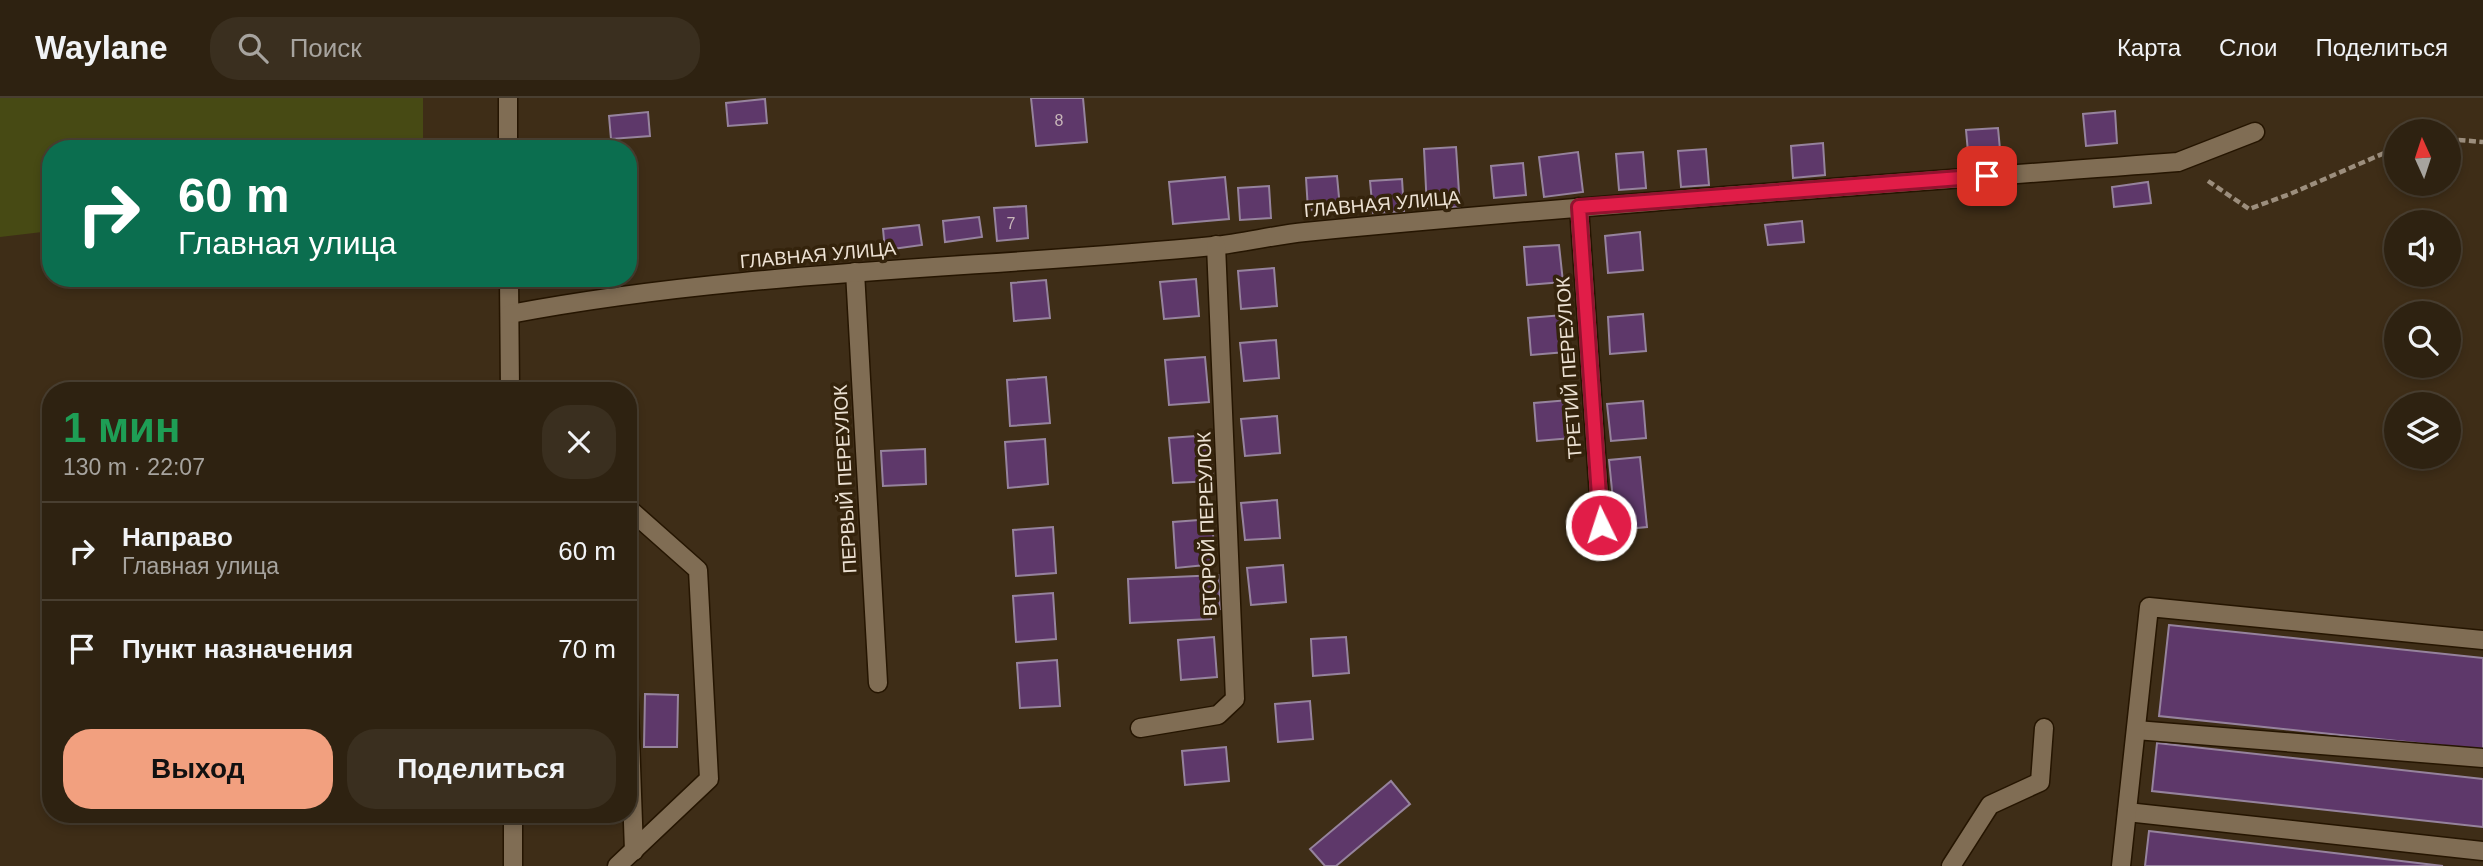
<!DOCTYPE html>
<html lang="ru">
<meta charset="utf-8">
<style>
:root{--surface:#2e2211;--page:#3a2f1f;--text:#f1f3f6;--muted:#a7a49f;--line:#493f31;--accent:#f2a07f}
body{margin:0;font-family:Arial,sans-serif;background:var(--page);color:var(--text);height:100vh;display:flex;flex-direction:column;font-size:26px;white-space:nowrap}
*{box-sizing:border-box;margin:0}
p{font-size:23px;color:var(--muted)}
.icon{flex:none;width:38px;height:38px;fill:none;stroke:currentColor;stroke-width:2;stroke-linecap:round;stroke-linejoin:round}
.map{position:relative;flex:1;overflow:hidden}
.sheet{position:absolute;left:42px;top:284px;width:595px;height:441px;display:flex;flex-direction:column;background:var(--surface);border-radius:28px;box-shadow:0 4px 10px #0003,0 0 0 2px var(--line)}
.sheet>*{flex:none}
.banner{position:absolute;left:42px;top:42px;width:595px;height:147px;border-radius:28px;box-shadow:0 4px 10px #0003,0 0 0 2px var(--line);background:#0b6e4f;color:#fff;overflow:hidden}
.needle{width:46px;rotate:357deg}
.buttons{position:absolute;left:2384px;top:21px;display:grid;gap:14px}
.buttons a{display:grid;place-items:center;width:77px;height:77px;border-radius:50%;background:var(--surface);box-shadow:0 4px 10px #0003,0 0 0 2px var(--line);font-size:35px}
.pin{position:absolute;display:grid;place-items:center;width:60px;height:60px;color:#fff;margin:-30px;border-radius:14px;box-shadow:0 4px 10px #0006}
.me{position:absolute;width:77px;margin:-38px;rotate:356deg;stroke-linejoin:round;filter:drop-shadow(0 0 5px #0008)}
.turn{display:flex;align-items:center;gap:24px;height:147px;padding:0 21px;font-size:32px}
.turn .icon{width:91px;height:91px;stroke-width:2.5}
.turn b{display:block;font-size:49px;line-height:60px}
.round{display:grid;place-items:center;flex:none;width:74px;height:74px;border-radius:28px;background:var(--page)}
.overview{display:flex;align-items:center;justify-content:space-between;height:119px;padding:0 21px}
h1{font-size:42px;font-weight:600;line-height:52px;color:#1e9e55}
.action{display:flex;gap:14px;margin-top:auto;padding:14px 21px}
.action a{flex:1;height:80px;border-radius:28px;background:var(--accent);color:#111;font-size:28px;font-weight:600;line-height:80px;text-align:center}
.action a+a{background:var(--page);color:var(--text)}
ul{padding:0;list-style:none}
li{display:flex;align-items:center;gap:21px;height:98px;padding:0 21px;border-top:2px solid var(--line)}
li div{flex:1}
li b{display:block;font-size:26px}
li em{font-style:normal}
header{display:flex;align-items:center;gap:42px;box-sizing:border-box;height:98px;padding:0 35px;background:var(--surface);border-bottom:2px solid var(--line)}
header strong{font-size:33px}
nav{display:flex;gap:38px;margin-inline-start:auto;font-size:24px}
.search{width:490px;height:63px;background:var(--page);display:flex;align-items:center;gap:18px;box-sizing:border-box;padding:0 24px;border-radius:28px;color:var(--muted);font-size:26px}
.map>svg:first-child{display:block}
.green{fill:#474a14}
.building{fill:#5e386a;stroke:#96839d;stroke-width:2}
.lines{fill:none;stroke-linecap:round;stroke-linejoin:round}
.minor-casing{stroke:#251501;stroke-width:21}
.path{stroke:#9c8e7d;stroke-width:4.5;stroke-dasharray:7 3.5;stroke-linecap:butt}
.minor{stroke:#806d54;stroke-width:18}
.route-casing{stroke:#92132f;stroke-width:18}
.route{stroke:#e11d48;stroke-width:12}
.labels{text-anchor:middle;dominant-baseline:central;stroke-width:7;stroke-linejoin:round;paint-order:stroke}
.number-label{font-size:16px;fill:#c8b7b9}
.street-label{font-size:19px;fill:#ece1d3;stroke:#34230c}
</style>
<header>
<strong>Waylane</strong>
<div class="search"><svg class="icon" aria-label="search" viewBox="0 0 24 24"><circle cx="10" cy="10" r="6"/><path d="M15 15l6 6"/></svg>Поиск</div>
<nav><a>Карта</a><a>Слои</a><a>Поделиться</a></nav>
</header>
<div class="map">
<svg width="2483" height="768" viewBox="0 0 2483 768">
<rect width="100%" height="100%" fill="#3e2d17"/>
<!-- green -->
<polygon class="green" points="0,0 423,0 423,51 51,51 51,133 0,139"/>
<!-- building -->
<g class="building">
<polygon points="1031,0 1083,0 1087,44 1036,48"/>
<polygon points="765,1 767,25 728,28 726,5"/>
<polygon points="2115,13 2117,45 2086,48 2083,16"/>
<polygon points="648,14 650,38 611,41 609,18"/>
<polygon points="1998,30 2001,62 1969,65 1966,32"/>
<polygon points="1823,45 1825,77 1793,80 1791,48"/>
<polygon points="1456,49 1460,109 1427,110 1424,51"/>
<polygon points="1706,51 1709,87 1681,89 1678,53"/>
<polygon points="1578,54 1583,94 1544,99 1539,59"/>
<polygon points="1643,54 1646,90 1619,92 1616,56"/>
<polygon points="1523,65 1526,97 1494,100 1491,68"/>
<polygon points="1337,78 1340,110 1308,112 1306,80"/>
<polygon points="1225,79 1229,121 1173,126 1169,84"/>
<polygon points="1402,81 1404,113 1373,115 1370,83"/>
<polygon points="2148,84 2151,105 2114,109 2112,89"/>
<polygon points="1269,88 1271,120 1240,122 1238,90"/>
<polygon points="1026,108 1028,140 997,143 994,110"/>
<polygon points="979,119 982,139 945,144 943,123"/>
<polygon points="1802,123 1804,144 1768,147 1765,127"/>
<polygon points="919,127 922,147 885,152 883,131"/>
<polygon points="1640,134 1643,172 1608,175 1605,138"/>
<polygon points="1559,147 1563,184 1527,187 1524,149"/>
<polygon points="1274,170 1277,208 1241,211 1238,173"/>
<polygon points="1196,181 1199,218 1164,221 1160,184"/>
<polygon points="1046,182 1050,220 1014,223 1011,185"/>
<polygon points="1643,216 1646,253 1610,256 1608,219"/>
<polygon points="1563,217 1566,254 1531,257 1528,220"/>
<polygon points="1276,242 1279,280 1244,283 1240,245"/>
<polygon points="1205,259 1209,304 1169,307 1165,262"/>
<polygon points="1046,279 1050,325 1010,328 1007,282"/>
<polygon points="1569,302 1572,340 1537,343 1534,305"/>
<polygon points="1643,303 1646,340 1611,343 1607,306"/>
<polygon points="1277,318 1280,355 1245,358 1241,321"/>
<polygon points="1210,337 1213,383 1173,385 1169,340"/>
<polygon points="1045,341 1048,386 1008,390 1005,344"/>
<polygon points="925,351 926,386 883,388 881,353"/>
<polygon points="1640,359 1647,429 1616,432 1609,362"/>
<polygon points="1277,402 1280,440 1245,442 1241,405"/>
<polygon points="1212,421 1215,466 1176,470 1173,424"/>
<polygon points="1053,429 1056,475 1016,478 1013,432"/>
<polygon points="1283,467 1286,504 1251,507 1247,470"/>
<polygon points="1219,477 1220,511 1211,512 1211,521 1130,525 1128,481"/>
<polygon points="1053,495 1056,541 1016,544 1013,498"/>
<polygon points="2169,527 2483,560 2483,652 2159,618"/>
<polygon points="1214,539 1217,579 1181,582 1178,542"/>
<polygon points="1346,539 1349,575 1313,578 1311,541"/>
<polygon points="1057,562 1060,608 1020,610 1017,565"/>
<polygon points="645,596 678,597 677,649 644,649"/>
<polygon points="1310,603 1313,641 1278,644 1275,606"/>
<polygon points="2157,645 2483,681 2483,729 2152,693"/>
<polygon points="1226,649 1229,683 1185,687 1182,653"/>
<polygon points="1391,683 1410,706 1336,768 1325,768 1310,751"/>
<polygon points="2149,733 2443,768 2145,768"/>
</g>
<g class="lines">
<!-- minor casing -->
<g class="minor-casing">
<g id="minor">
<polyline points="508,0 508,51"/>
<polyline points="1579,109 1601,427"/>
<polyline points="855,174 878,585"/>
<polyline points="509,180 510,292"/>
<path d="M510,216C742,172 979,171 1213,148C1244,145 1274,137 1305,134C1595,106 1887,86 2178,64L2255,34"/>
<polyline points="628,583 634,753"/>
<polyline points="1140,630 1218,617 1235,601 1216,147"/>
<polyline points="2136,632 2483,660"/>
<polyline points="2127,714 2483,753"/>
<polyline points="513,716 513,768"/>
<polyline points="617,768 709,681 698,472 628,410"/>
<polyline points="1951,768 1990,707 2040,684 2044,630"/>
<polyline points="2121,768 2149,509 2483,542"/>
</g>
</g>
<!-- path -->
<g class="path">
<polyline points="2448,41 2483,44"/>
<polyline points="2208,83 2249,111 2290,96 2396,50"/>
</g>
<!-- minor -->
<use href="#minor" class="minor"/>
</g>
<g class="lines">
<!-- route casing -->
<g class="route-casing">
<polyline id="route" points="1601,427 1579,109 1987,78"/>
</g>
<!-- route -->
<use href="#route" class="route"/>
</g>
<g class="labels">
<!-- number labels -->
<g class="number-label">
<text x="1059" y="22">8</text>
<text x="1011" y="125">7</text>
</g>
<!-- street labels -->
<g class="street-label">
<text transform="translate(1382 106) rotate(-5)">ГЛАВНАЯ УЛИЦА</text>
<text transform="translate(818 157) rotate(-5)">ГЛАВНАЯ УЛИЦА</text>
<text transform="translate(1569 270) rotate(-94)">ТРЕТИЙ ПЕРЕУЛОК</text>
<text transform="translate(845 381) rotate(-93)">ПЕРВЫЙ ПЕРЕУЛОК</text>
<text transform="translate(1207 426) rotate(-92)">ВТОРОЙ ПЕРЕУЛОК</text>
</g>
</g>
</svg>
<div class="buttons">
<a><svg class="needle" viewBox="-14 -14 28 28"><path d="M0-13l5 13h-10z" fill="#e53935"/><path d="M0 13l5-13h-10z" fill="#a7a49f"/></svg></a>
<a><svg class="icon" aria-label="sound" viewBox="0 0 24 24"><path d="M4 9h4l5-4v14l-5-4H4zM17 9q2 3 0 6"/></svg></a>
<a><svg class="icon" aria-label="search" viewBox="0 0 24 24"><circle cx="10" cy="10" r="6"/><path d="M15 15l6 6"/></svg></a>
<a><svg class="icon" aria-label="layers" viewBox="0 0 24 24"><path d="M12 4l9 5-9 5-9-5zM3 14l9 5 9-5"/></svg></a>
</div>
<div class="pin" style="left:1987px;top:78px;background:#d93025"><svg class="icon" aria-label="arrive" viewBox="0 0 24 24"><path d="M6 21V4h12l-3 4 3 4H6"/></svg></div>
<svg class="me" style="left:1601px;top:427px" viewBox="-20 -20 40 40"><circle r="17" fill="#e11d48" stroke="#fff" stroke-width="3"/><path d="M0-11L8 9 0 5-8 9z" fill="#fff"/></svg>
<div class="banner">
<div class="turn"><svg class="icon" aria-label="right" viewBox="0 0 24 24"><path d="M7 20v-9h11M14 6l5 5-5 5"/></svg><div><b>60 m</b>Главная улица</div></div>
</div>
<section class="sheet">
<div class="overview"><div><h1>1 мин</h1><p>130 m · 22:07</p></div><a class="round"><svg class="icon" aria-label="close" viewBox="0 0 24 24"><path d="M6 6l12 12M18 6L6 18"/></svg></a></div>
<ul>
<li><svg class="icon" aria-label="right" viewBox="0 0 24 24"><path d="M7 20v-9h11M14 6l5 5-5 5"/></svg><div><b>Направо</b><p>Главная улица</p></div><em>60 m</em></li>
<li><svg class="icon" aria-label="arrive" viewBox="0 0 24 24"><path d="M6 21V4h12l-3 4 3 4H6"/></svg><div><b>Пункт назначения</b></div><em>70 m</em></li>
</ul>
<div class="action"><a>Выход</a><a>Поделиться</a></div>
</section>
</div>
